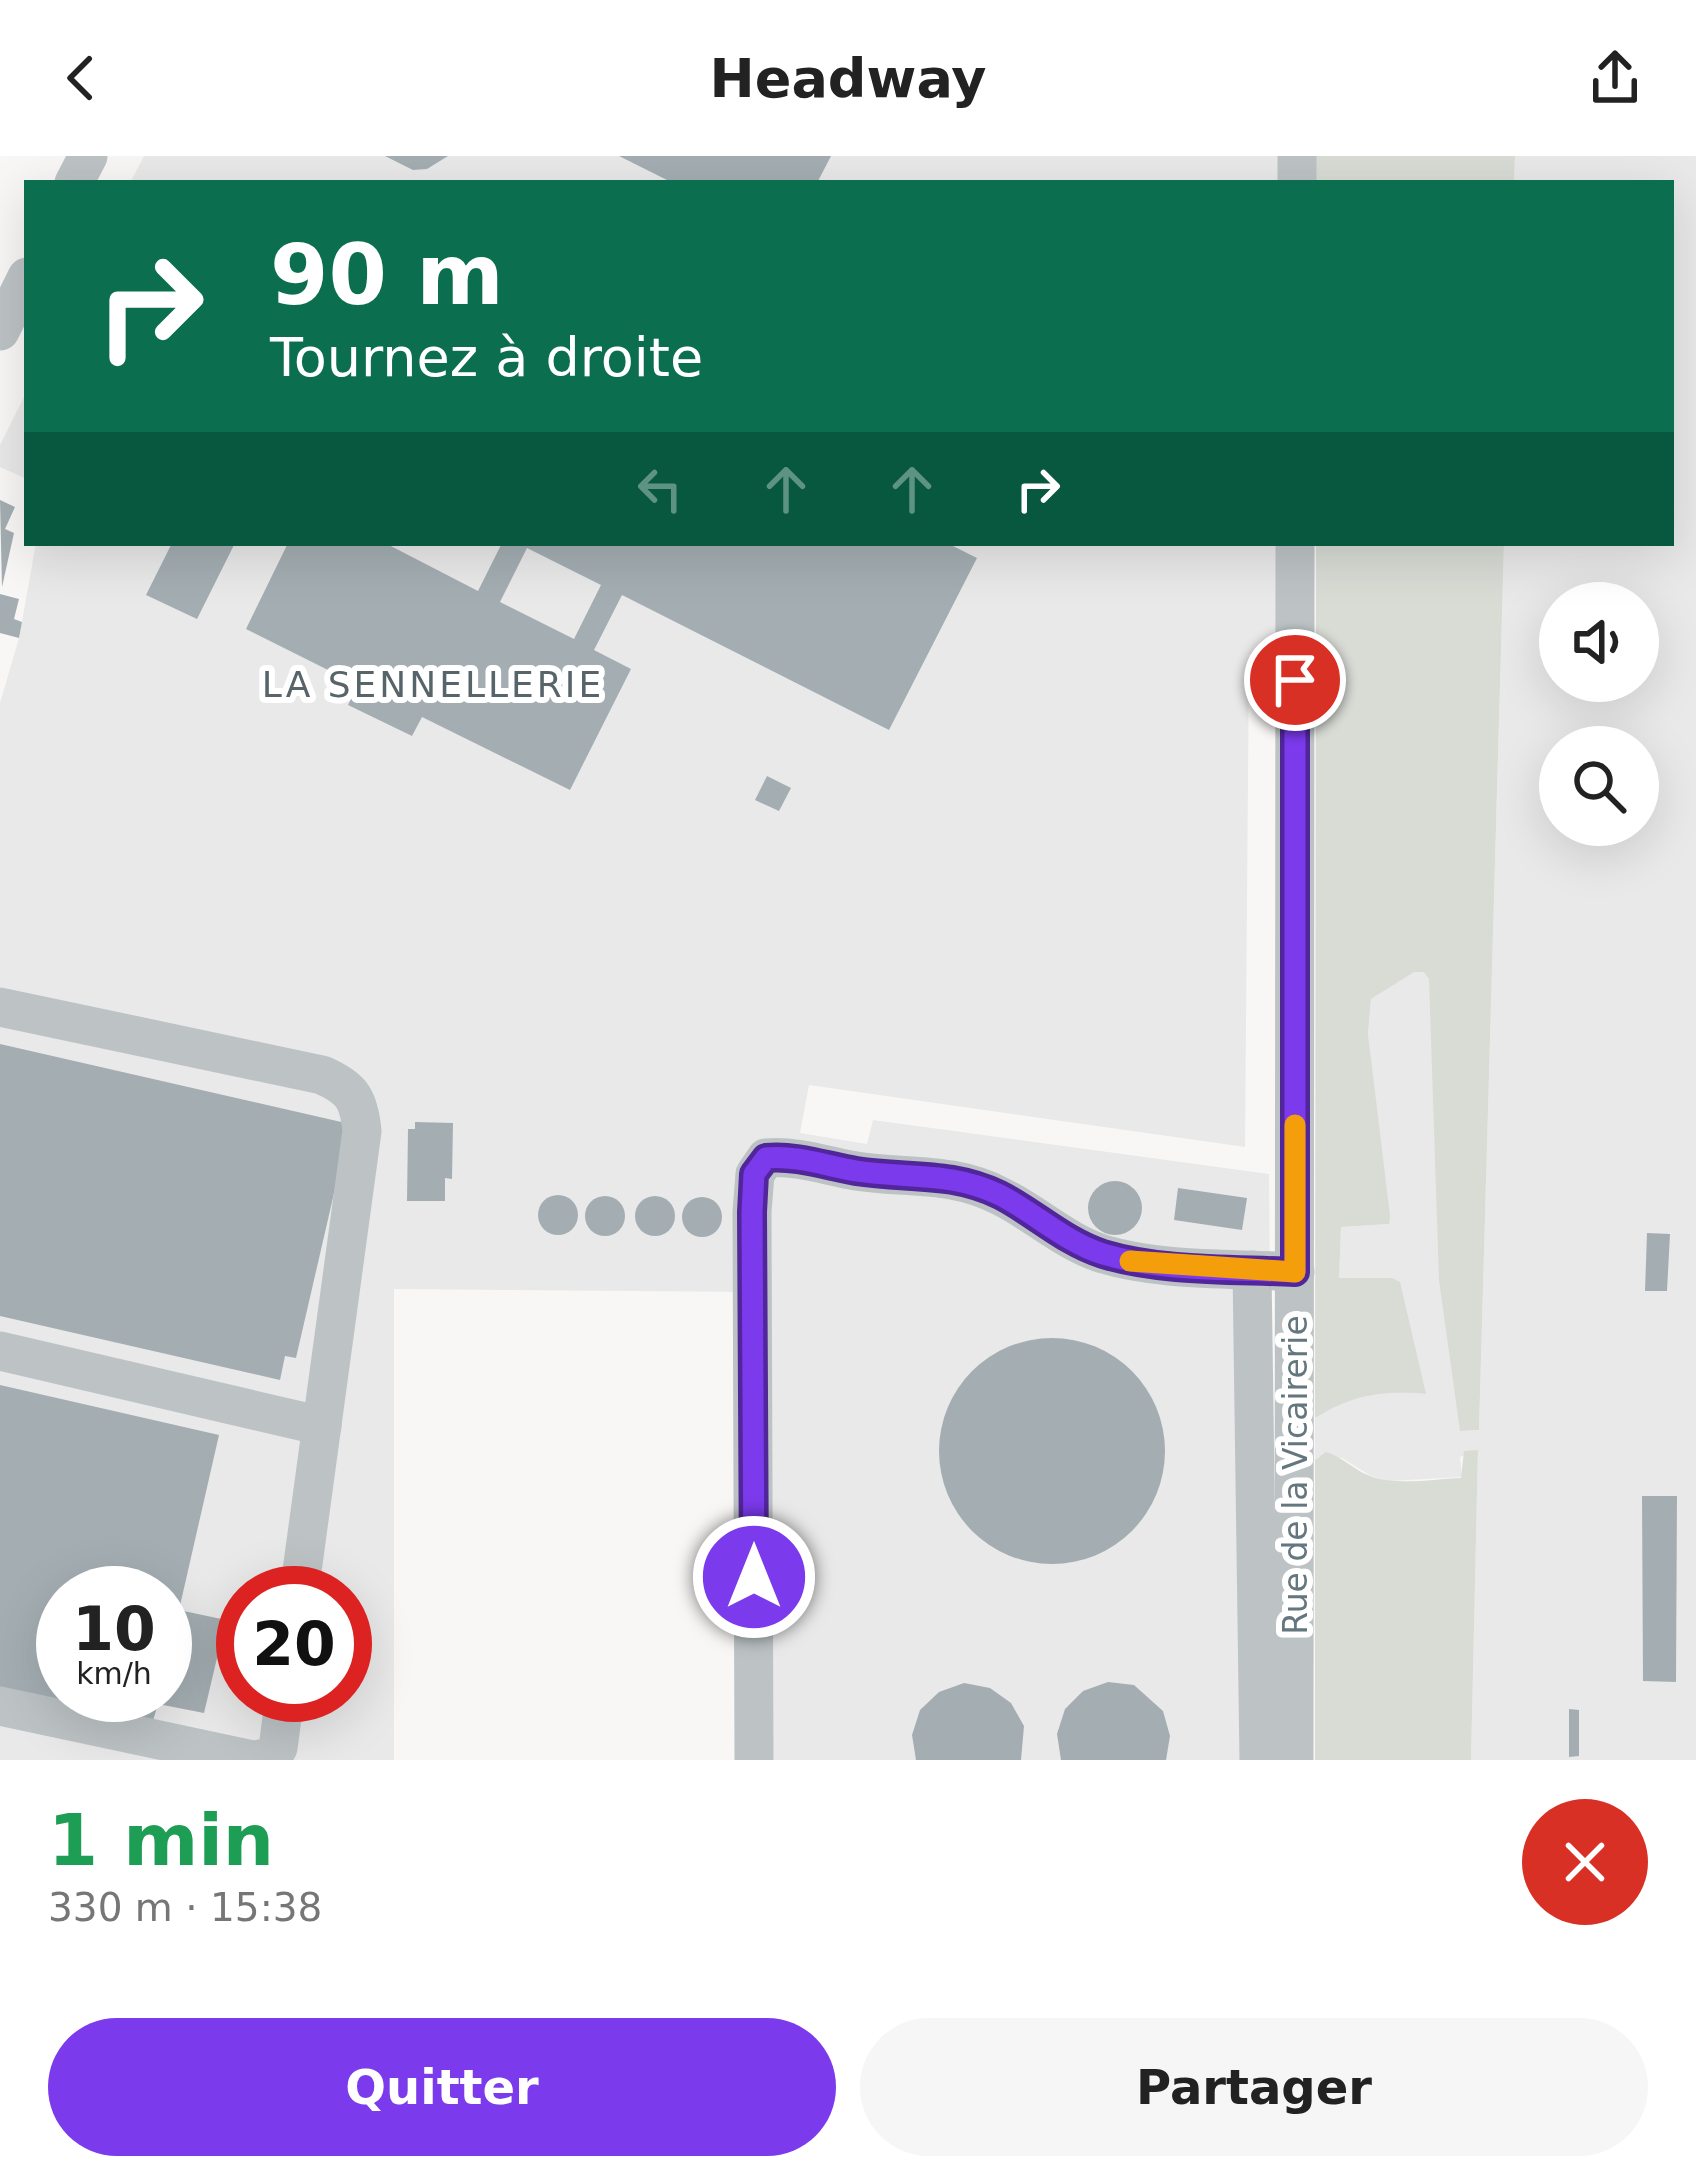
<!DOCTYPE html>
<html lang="fr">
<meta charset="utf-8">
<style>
:root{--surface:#fff;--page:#f6f6f6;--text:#222;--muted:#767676;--accent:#7c3aed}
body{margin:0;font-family:"DejaVu Sans",sans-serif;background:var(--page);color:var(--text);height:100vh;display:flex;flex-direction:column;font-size:45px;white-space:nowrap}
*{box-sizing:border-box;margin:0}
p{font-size:39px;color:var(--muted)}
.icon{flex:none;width:66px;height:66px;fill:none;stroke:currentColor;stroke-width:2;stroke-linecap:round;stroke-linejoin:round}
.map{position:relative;height:1604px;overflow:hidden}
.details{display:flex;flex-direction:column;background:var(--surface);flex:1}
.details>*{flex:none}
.guide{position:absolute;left:24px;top:24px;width:1650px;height:366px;border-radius:0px;box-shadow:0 12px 48px #0002;background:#0b6e4f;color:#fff;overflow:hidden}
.fabs{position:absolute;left:1539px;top:426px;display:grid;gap:24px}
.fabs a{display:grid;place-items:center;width:120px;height:120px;border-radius:50%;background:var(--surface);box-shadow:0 12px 48px #0002;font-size:60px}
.speed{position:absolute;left:36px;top:1410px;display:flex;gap:24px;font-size:60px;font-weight:700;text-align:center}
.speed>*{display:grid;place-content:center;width:156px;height:156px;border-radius:50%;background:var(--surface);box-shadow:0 12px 48px #0002;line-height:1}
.speed small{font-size:30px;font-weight:400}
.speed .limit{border:18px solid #d22;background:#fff;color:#111}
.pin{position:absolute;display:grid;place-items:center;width:102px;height:102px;color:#fff;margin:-51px;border:6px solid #fff;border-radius:50%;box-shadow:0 3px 12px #0007}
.me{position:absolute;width:132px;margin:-66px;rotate:0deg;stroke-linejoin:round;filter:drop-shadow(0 0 9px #0008)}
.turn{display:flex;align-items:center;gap:42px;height:252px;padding:0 48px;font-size:54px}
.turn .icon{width:156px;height:156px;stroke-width:2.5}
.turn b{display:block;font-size:84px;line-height:102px}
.lanes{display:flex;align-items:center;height:114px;padding:0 48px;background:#0003;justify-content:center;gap:60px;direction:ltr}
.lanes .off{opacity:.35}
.round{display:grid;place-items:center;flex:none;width:126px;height:126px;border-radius:63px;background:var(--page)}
.headline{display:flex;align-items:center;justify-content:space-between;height:204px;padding:0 48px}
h1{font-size:72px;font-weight:700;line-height:90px;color:#1e9e55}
.button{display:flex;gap:24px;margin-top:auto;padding:24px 48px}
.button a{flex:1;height:138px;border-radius:72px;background:var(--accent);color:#fff;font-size:48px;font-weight:700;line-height:138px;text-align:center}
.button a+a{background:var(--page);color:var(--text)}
header{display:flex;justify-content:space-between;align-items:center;height:156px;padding:0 48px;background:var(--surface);font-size:54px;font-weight:700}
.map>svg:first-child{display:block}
.built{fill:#e9e9e9;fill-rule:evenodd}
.green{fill:#d8dcd5}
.building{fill:#a4aeb2;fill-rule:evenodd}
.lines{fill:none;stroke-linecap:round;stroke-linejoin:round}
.minor{stroke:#bdc3c5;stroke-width:39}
.route-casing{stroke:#51269a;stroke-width:30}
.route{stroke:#7c3aed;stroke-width:21}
.slow{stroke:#f59e0b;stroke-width:21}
.labels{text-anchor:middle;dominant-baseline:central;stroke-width:12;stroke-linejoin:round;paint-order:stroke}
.street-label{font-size:33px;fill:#65777e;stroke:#fff}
.neighbourhood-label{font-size:36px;letter-spacing:3px;fill:#576469;stroke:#fff}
</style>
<header><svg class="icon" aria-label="back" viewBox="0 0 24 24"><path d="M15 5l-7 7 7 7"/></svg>Headway<svg class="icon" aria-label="share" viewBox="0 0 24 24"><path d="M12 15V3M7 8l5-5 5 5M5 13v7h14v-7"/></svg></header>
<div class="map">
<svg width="1696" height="1604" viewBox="0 0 1696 1604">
<rect width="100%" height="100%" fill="#f8f7f5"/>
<!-- built -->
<g class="built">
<polygon points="144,0 1280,0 1280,27 130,27"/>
<path d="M1515,0H1696V1604H1471L1478,1294L1460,1301L1462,1321L1389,1325L1371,1320L1342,1302L1320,1300L1315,1304V1262L1338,1247L1387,1235L1424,1238L1392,1122L1339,1123L1341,1071L1389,1068L1368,878L1371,843L1414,815L1425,816L1429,823L1460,1275L1479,1274L1504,387H1671V27H1514ZM1560,447H1638V525H1560ZM1560,591H1638V669H1560Z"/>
<polygon points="27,235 27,323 0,311 0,289"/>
<path d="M36,387H1281L1278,483L1262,498L1249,499L1245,991L809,929L800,977L867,988L873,964L1269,1018L1274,1604H761L760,1136L394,1133V1604H0V547L19,482ZM63,1437H165V1539H63ZM243,1437H345V1539H243Z"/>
</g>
<!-- green -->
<g class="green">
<polygon points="1313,0 1515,0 1514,27 1313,27"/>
<path d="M1316,387H1504L1479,1274L1460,1275L1439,1124L1429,823L1424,816H1414L1371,843L1368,878L1390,1060L1389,1068L1341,1071L1339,1122H1392L1400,1126L1426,1238C1382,1234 1352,1239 1315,1262Z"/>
<path d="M1478,1294L1471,1604H1315V1304L1326,1296C1343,1301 1354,1314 1370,1320C1397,1330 1433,1323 1461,1322L1464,1295Z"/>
</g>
<!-- building -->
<g class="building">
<polygon points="385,0 448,0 427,13 413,14"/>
<polygon points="619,0 831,0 817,27 673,27"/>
<polygon points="0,344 15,351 5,373 14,377 2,431"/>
<polygon points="172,387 235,387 197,463 146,439"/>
<path d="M288,387H385L478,435L502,387H947L977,402L889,574L622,439L594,494L631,513L570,634L422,561L412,580L348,549L358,529L246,473ZM527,392L601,429L574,483L500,446Z"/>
<polygon points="0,438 19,443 14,463 22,466 19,482 0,477"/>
<polygon points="767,620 791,632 779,655 755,644"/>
<polygon points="0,888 350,968 296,1202 285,1200 280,1224 0,1160"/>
<polygon points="415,966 453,967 452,1023 445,1022 445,1045 407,1045 408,973 415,973"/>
<circle cx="1115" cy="1052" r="27"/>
<polygon points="1178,1032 1247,1042 1242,1074 1174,1064"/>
<circle cx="558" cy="1059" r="20"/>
<circle cx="655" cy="1060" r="20"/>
<circle cx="605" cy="1060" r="20"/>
<circle cx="702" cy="1061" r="20"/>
<polygon points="1647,1077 1670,1078 1667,1135 1645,1135"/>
<circle cx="1052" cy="1295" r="113"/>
<path d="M0,1229L219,1279L179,1454L226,1464L204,1557L158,1548L152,1568L0,1533ZM63,1437H165V1539H63Z"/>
<polygon points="1642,1340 1677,1340 1676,1526 1643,1525"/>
<polygon points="1108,1526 1134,1529 1163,1555 1170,1580 1166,1604 1061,1604 1057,1578 1065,1553 1083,1535"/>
<polygon points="964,1527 990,1532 1011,1547 1024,1570 1021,1604 916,1604 912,1579 920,1554 939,1536"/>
<polygon points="1569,1553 1579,1554 1579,1600 1569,1601"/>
</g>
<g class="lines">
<!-- minor -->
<g class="minor">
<polyline points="74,27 88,0"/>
<polyline points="1297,27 1297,0"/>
<polyline points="0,175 27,121"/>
<path d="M0,851L322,919C352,932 359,943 362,975L299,1437"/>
<polyline points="1252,1114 1259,1604"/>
<polyline points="0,1195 322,1270"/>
<polyline points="0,1550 253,1604"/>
<polyline points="256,1604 272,1600 278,1592 285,1539"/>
<path d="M754,1604L752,1056L755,1018L766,1002C796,999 827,1010 856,1015C908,1023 951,1015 1000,1040C1035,1057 1065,1086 1103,1098C1163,1116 1233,1112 1295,1116"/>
<polyline points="1294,1604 1295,387"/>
</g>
</g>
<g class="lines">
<!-- route casing -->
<g class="route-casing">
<path id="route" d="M754,1421L752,1056L754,1018L766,1002C796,999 827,1010 856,1015C908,1023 950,1015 1000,1039C1035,1057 1065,1086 1103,1098C1163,1116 1233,1113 1295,1116V524"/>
</g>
<!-- route -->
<use href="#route" class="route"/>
<!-- slow -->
<polyline class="slow" points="1130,1105 1295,1116 1295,969"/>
</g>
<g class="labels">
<!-- street labels -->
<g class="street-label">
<text transform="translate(1295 1319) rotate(-90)">Rue de la Vicairerie</text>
</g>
<!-- neighbourhood labels -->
<g class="neighbourhood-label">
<text x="433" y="528">LA SENNELLERIE</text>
</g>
</g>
</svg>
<div class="fabs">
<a><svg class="icon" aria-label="sound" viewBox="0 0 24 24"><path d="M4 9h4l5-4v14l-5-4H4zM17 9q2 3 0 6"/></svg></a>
<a><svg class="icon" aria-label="search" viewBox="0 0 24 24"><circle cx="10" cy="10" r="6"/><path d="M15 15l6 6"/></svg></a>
</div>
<div class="speed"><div>10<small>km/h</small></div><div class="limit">20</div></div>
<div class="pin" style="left:1295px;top:524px;background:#d93025"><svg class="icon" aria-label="arrive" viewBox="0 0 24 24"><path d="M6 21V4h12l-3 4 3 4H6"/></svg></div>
<svg class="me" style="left:754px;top:1421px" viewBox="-20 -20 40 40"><circle r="17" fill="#7c3aed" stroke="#fff" stroke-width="3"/><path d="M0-11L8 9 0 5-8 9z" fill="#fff"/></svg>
<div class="guide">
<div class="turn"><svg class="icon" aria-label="right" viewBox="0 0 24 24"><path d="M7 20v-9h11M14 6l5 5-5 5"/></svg><div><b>90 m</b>Tournez à droite</div></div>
<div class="lanes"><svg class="icon off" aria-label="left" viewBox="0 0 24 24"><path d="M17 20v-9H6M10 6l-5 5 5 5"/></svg><svg class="icon off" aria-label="ahead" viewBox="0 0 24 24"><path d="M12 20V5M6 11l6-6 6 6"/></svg><svg class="icon off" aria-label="ahead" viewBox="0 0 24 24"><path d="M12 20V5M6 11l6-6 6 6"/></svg><svg class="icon" aria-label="right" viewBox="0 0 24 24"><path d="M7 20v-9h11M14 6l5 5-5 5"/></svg></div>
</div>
</div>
<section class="details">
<div class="headline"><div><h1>1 min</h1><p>330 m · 15:38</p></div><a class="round" style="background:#d93025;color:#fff"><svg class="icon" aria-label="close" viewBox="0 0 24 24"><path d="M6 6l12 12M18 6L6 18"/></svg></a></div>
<div class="button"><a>Quitter</a><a>Partager</a></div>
</section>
